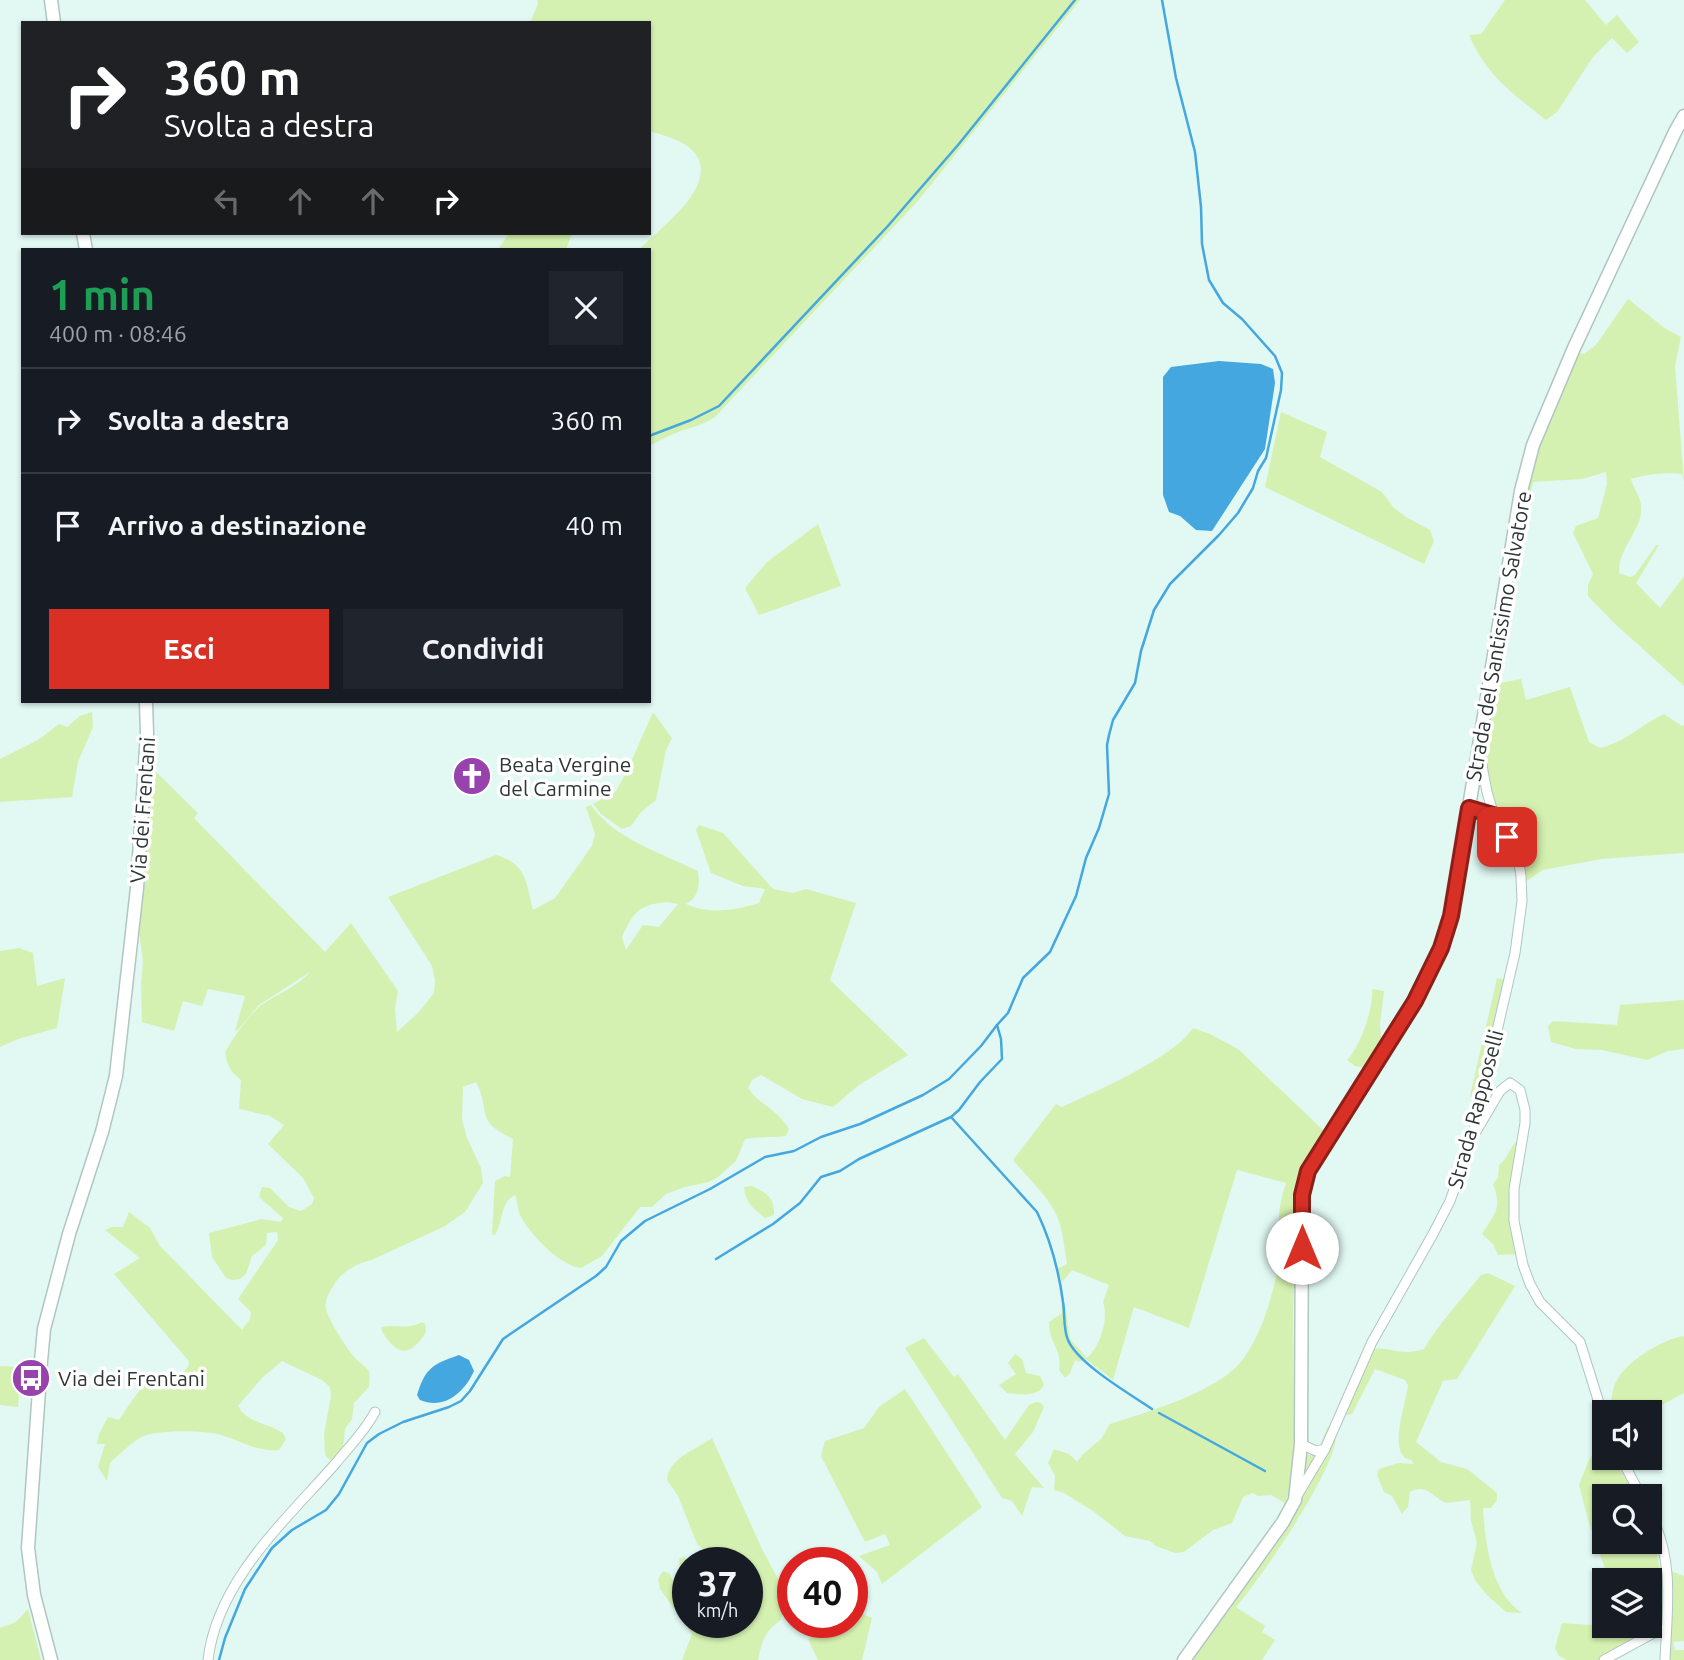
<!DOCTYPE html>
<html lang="it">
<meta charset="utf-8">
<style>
:root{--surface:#171b24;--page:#20242c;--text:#f1f3f6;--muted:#9ea1a6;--line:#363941;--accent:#d93025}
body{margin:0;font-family:Ubuntu,sans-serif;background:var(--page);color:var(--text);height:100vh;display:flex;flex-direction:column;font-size:26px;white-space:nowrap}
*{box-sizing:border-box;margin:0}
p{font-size:23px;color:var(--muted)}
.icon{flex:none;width:38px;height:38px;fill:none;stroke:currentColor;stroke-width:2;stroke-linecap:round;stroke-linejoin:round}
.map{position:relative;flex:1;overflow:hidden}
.drawer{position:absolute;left:21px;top:248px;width:630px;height:455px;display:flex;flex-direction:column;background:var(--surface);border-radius:0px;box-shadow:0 2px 5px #0004}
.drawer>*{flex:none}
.top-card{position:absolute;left:21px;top:21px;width:630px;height:214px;border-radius:0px;box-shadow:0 2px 5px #0004;background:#202124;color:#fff;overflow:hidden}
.buttons{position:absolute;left:1592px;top:1400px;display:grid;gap:14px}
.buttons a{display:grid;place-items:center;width:70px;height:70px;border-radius:0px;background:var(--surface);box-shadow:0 2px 5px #0004;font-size:35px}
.speed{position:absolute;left:672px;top:1547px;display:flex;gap:14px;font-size:35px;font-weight:700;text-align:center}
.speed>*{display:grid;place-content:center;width:91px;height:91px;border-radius:50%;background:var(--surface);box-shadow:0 2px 5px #0004;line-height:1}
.speed small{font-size:18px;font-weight:400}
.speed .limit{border:10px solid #d22;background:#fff;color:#111}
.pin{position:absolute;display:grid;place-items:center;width:60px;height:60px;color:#fff;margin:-30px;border-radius:14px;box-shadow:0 4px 10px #0006}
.me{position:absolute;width:77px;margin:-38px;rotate:0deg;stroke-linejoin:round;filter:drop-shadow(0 0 5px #0008)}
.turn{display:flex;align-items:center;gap:24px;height:147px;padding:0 28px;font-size:32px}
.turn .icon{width:91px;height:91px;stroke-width:2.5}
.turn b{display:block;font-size:49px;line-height:60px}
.lanes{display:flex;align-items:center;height:66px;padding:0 28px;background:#0003;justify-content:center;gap:35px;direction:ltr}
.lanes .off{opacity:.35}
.round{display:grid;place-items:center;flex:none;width:74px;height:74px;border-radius:0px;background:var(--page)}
.summary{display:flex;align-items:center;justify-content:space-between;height:119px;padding:0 28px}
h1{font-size:42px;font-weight:700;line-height:52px;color:#1e9e55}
.cta{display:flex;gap:14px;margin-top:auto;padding:14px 28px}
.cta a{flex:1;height:80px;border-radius:0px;background:var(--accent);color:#fff;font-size:28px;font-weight:700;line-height:80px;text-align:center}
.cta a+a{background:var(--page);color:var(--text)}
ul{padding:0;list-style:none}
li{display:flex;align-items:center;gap:21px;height:105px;padding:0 28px;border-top:2px solid var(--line)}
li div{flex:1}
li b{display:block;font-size:26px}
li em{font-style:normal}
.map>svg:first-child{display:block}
.green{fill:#d5f1b1;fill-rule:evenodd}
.water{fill:#45a7df}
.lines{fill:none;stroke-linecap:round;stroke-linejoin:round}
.stream{stroke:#45a7df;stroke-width:2.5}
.minor-casing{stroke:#b0c6c1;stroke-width:11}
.tertiary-casing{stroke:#b0c6c1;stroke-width:15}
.secondary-casing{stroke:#b0c6c1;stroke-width:15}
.minor{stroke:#fff;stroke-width:9}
.tertiary{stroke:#fff;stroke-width:12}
.secondary{stroke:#fff;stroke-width:12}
.route-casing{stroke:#8d1f18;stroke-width:18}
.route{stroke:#d93025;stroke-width:12}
.labels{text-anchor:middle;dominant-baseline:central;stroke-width:7;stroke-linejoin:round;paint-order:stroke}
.street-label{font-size:21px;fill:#2d3634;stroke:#fff}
.poi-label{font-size:21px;fill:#2d3634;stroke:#fff;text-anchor:start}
</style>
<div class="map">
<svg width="1684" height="1660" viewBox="0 0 1684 1660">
<rect width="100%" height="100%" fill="#e1f8f3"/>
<!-- green -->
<g class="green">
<path d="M537,0H1080L917,202L715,417C702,426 690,427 676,433C667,436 658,442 649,446V250H639C659,228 723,184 693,151C683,140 663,135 649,131V23H530L538,4Z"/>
<path d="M1505,0H1585L1606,25L1617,15L1639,42L1627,53L1612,38L1593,57L1557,112L1546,120C1512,93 1486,75 1469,35L1481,34Z"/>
<polygon points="509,233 572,233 566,250 498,250"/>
<path d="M1628,299L1666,329L1681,337L1675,366L1684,482L1682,474C1664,472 1648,474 1631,479C1633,487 1640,496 1641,505C1644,529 1618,547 1619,573L1630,577L1635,575L1656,545H1659L1636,583L1660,608L1684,576V686L1614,623L1588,596V585L1593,574L1573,533L1576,526L1598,518L1607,484L1606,472L1582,479L1533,482L1521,538H1517L1529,477L1544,430L1578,353L1584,354L1596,345Z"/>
<polygon points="1281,412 1327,432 1320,457 1382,492 1393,507 1406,517 1430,530 1434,541 1424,564 1265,487"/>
<polygon points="818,524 841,586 759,615 745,588 767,562"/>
<path d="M1521,679L1526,700L1570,687L1589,742L1600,748C1625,742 1641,725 1664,714L1682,726L1684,725V853L1601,859L1543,870L1525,882L1491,792L1480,753L1489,685Z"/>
<polygon points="92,712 93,727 78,762 72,797 0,802 0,759 38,740 59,724 67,727 80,716"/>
<polygon points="653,712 672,738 666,750 656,800 641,812 631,826 622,829 601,814 593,804 616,791 627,771"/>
<path d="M150,766L198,813L194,818L325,952L351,923L398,991L395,1009L397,1032L418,1013L434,993L435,980L432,966L388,897L496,855C527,864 526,882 533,910L555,898L592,846L595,834L586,807L591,805C614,839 662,853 698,871C700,884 699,898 686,904C709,915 736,910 759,903L765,889L743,886L711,873L696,830L699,825L723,833L773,889L793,893L806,889L856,903L830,980L908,1055L859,1085L833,1107L802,1099L761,1075L752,1080L748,1088C759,1105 777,1108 789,1129L786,1136C771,1138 759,1136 745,1139L736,1161L718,1177L709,1182L685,1187L666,1194L652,1207H640L602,1256L581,1268C560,1266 530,1234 521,1217C517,1210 518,1202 515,1195C500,1202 503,1223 495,1235L492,1234L495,1181L505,1176L510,1177L513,1139C473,1119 492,1114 476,1082L463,1087L462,1119L467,1138L481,1168L483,1183L465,1212L445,1226L372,1260C358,1263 343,1271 335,1283C331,1290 324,1299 326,1308C327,1318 349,1353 357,1360C369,1372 371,1366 369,1387L354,1403L352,1419L345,1429L343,1449L338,1456L330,1460L325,1455L324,1434L331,1396L330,1387L322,1380L282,1361L262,1378L238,1406C247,1423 268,1423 283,1433L286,1439L279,1450C257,1452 241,1441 221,1435C202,1430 162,1430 144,1436C138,1437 115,1458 110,1463L107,1481L98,1467L105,1444H97L99,1434L108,1417L119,1420C144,1384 142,1380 185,1371L189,1365L188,1360L114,1274L140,1258L105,1230L112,1227H123L129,1212L150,1228L160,1246L242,1330L250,1319L251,1312L238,1299L278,1240L277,1232L267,1233L266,1245L252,1256L246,1274L240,1279L232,1280L226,1278L212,1257L209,1233L262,1219L281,1222L283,1218L259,1197L262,1187L270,1188L289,1207L301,1211L312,1204L314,1198L303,1178L268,1144L284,1125L270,1116L239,1109L241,1080C230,1071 228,1067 225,1053C230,1041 252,1011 263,1004C279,993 297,987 310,972L259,1005L238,1030L235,1031L245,996L208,989L202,1006L183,1001L174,1031L142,1022L141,983L143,962L139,931ZM667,902L678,904L659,927L643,925L626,950L622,937C634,911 639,905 667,902Z"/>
<polygon points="19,948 33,953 37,986 65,978 57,1028 18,1039 0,1047 0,951"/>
<polygon points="1497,978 1506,980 1479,1100 1475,1100 1470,1096"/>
<path d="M1372,989L1384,991L1380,1024L1381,1038L1363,1068L1355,1066L1347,1060C1360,1047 1374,1008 1372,989Z"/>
<polygon points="1684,1000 1684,1049 1668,1051 1647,1060 1602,1050 1576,1049 1551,1042 1548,1026 1553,1021 1617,1025 1620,1005"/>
<path d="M1193,1028L1210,1034L1238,1049L1324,1131L1304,1166L1296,1190L1293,1318L1294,1454L1291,1487L1285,1503L1271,1495L1258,1496L1253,1493L1243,1497L1232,1523L1213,1530L1184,1552L1175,1553L1156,1546L1150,1541L1125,1536L1093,1511L1064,1493L1054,1490L1055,1476L1048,1463L1054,1449L1069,1454L1077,1462L1083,1454L1101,1439L1110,1424C1147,1412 1203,1396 1233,1370C1260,1346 1276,1288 1280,1252C1281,1241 1279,1230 1279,1220C1279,1207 1282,1195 1286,1183L1237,1170L1189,1328L1134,1307L1113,1380L1086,1359L1079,1362L1075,1360L1070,1373L1065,1378L1059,1370C1063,1349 1049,1345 1049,1322L1062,1313L1061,1305L1065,1304L1070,1339L1087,1358C1100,1347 1109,1318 1103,1302L1109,1285L1072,1270L1062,1282L1057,1269L1067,1264C1064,1247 1063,1229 1056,1214C1046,1194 1027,1177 1013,1160L1056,1104L1062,1107C1095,1092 1175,1057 1193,1028Z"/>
<path d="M1517,1141H1520L1512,1193L1520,1254L1498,1255L1493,1244L1482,1234C1494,1214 1503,1209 1493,1184L1498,1178L1499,1165C1508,1159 1509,1148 1517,1141Z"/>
<path d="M752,1186C767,1193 775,1198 774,1215L765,1218C754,1209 745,1203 744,1187Z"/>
<path d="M1488,1273L1515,1286L1457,1379L1443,1381L1416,1442L1441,1462L1467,1469L1497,1493V1500L1491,1508H1483C1485,1542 1491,1593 1522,1613L1506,1612L1487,1595L1475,1580L1471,1570L1477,1543L1471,1521L1470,1500L1446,1503C1432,1497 1427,1483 1410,1492L1408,1507L1402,1514L1392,1496L1384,1492L1377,1475L1379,1469L1398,1463L1414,1464L1411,1460L1405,1458C1390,1444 1406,1404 1408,1385L1405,1380L1375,1369L1352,1414L1341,1416L1370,1349C1393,1346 1399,1357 1424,1349C1440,1322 1462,1299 1481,1275Z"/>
<path d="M422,1322L425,1324C427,1332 426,1333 421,1339C406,1360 393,1350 382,1331L381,1327C396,1324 409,1330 422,1322Z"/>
<path d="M1684,1336V1393L1649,1412H1612C1611,1402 1611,1390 1617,1380C1627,1361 1663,1339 1684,1336Z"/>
<polygon points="924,1338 954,1377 958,1374 1005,1440 1029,1405 1036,1402 1041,1403 1044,1407 1033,1432 1015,1454 1044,1488 1032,1487 1022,1516 1012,1501 1002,1498 905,1348"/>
<path d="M1015,1354L1022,1359L1026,1373L1040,1376L1044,1384C1039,1398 1019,1394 1007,1393L999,1385L1016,1374L1008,1363Z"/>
<polygon points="0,1366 21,1367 18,1407 0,1405"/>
<polygon points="905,1389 982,1507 882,1584 877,1572 859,1556 890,1545 885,1534 865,1542 821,1456 825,1441 864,1428 879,1407"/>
<path d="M1328,1426L1336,1432C1341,1463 1259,1581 1236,1607L1265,1626L1262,1632L1275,1640L1262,1660H1189L1300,1496L1302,1455H1316Z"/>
<path d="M712,1438L762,1549L784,1590L785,1607L780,1621C765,1630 761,1644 758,1660H682L692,1634L660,1589L658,1579L663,1571L670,1574L677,1591L681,1589L679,1559L684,1557L692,1563H688V1622H747V1563H715L712,1557L697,1544L678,1496L667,1480C669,1457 696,1450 712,1438Z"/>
<path d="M1605,1444V1458H1614L1635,1496H1605V1542H1650V1528C1660,1558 1663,1588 1662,1619L1598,1660H1567L1559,1656L1555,1648L1562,1623L1590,1625L1605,1622V1626H1650V1580H1609L1589,1523L1579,1485L1588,1462L1593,1454Z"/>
<polygon points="1671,1571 1684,1576 1684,1641 1673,1642 1675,1650 1684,1650 1684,1660 1668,1660"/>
<polygon points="28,1609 41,1660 0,1660 0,1628 16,1622"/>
<polygon points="862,1614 872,1618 862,1660 818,1660 808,1639 844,1622 852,1622 852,1618"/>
</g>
<!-- water -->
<g class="water">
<polygon points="1219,361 1261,364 1273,369 1275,383 1265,449 1212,531 1196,530 1180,516 1169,512 1163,495 1163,377 1171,367"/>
<path d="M459,1355L469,1360L474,1371C464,1393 444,1410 420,1400L417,1395C425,1368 433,1364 459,1355Z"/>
</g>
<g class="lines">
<!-- stream -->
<g class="stream">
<polyline points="649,436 691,420 719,406 887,227 958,145 1075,0"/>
<path d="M951,1117L1037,1212C1050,1239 1059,1272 1063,1302C1065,1313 1063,1329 1068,1340C1078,1364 1130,1394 1152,1409"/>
<polyline points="716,1259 773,1224 800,1203 821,1177 840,1171 859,1159 951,1117 959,1110 980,1082 1002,1059 1001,1039 997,1025 1008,1013 1023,978 1050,952 1076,896 1086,858 1099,828 1109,794 1107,745 1109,735 1113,720 1135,683 1141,651 1154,610 1170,584 1219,535 1238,513 1253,488 1258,471 1266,458 1281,390 1282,373 1275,356 1242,319 1223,303 1209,280 1202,244 1201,207 1195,152 1176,78 1162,0"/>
<polyline points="1159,1413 1265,1471"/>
<polyline points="219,1660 225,1638 245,1589 272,1548 292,1530 326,1510 339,1494 367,1443 379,1434 403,1422 449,1407 461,1401 470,1391 503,1339 596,1276 606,1267 621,1241 645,1221 710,1189 765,1157 794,1151 821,1137 860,1124 923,1095 949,1079 981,1046 997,1025"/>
</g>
<!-- minor casing -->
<g class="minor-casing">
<g id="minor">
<polyline points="1469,808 1496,816"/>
<polyline points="1474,1135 1500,1091 1510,1083 1520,1090 1525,1110 1525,1123 1514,1189 1514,1221 1523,1265 1530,1284 1540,1302 1580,1342 1605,1422"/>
<polyline points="1301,1444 1316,1451 1325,1449 1372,1342 1433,1234 1450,1201 1472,1139 1515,953 1522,901 1521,876 1518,858 1492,809 1487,792 1480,755"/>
<polyline points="1621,1458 1641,1496"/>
<polyline points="1297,1496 1325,1449"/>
<path d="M1650,1514C1675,1558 1667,1611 1665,1660"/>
<path d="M208,1660C217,1581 286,1520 336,1463C349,1447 365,1431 375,1412"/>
<polyline points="1604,1660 1659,1630 1666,1629"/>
</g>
</g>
<!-- tertiary casing -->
<g class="tertiary-casing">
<polyline id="tertiary" points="1184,1660 1283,1522 1295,1500 1301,1444 1302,1195 1308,1171 1415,1001 1441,948 1451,916 1521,491 1533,445 1574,348 1675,132 1684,116"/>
</g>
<!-- secondary casing -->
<g class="secondary-casing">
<g id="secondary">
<polyline points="51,0 54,23"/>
<polyline points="83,233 86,250"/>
<polyline points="51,1660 34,1595 28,1548 41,1361 44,1329 69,1234 102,1132 116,1076 137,888 147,734 146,702"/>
</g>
</g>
<!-- minor -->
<use href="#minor" class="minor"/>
<!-- tertiary -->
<use href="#tertiary" class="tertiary"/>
<!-- secondary -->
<use href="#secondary" class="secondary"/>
</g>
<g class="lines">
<!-- route casing -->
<g class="route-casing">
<polyline id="route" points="1302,1248 1302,1195 1308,1171 1415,1001 1441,948 1451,916 1469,808 1496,816 1507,837"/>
</g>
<!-- route -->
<use href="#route" class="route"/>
</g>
<!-- icons -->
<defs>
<g id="church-disc" transform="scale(2.0125)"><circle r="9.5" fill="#9842ae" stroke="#fff"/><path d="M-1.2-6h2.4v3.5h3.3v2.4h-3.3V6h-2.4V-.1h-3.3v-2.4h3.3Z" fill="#fff"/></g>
<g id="bus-disc" transform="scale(2.0125)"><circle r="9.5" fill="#9842ae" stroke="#fff"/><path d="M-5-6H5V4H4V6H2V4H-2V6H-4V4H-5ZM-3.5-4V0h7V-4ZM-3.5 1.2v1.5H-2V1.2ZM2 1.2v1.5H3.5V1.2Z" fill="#fff"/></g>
</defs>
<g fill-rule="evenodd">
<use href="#church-disc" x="472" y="776"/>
<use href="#bus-disc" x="31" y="1378"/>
</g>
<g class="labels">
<!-- street labels -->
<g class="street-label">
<text transform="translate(1498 636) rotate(-80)">Strada del Santissimo Salvatore</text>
<text transform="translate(142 810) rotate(-86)">Via dei Frentani</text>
<text transform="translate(1475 1109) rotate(-75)">Strada Rapposelli</text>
</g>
<!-- poi labels -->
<g class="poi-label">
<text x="499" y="764">Beata Vergine<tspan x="499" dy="24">del Carmine</tspan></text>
<text x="58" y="1378">Via dei Frentani</text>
</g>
</g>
</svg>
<div class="buttons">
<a><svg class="icon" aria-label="sound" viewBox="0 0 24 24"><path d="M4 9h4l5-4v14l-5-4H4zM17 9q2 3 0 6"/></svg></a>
<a><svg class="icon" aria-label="search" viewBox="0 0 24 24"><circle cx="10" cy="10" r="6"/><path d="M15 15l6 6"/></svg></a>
<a><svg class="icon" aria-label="layers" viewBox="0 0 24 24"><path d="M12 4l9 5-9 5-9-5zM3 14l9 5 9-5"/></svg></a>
</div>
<div class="speed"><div>37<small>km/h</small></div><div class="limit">40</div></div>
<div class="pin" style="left:1507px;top:837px;background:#d93025"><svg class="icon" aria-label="arrive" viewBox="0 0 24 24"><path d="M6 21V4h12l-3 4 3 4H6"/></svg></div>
<svg class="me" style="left:1302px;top:1248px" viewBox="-20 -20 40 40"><circle r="19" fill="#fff"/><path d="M0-13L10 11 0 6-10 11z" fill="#d93025"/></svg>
<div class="top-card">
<div class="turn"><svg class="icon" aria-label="right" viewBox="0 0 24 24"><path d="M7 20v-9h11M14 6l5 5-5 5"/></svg><div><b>360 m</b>Svolta a destra</div></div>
<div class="lanes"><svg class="icon off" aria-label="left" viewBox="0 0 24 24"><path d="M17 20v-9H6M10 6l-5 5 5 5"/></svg><svg class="icon off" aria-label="ahead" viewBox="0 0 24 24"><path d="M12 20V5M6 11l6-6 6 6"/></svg><svg class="icon off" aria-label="ahead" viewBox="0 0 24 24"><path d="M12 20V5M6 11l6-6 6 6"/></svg><svg class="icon" aria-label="right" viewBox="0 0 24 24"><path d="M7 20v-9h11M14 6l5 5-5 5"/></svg></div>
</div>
<section class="drawer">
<div class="summary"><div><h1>1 min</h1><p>400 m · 08:46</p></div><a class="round"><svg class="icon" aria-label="close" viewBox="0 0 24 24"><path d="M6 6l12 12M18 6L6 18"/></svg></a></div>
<ul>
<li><svg class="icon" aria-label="right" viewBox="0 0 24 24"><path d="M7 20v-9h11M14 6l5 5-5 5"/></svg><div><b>Svolta a destra</b></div><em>360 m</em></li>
<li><svg class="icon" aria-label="arrive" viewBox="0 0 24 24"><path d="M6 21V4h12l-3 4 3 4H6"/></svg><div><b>Arrivo a destinazione</b></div><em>40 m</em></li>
</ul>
<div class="cta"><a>Esci</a><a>Condividi</a></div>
</section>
</div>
